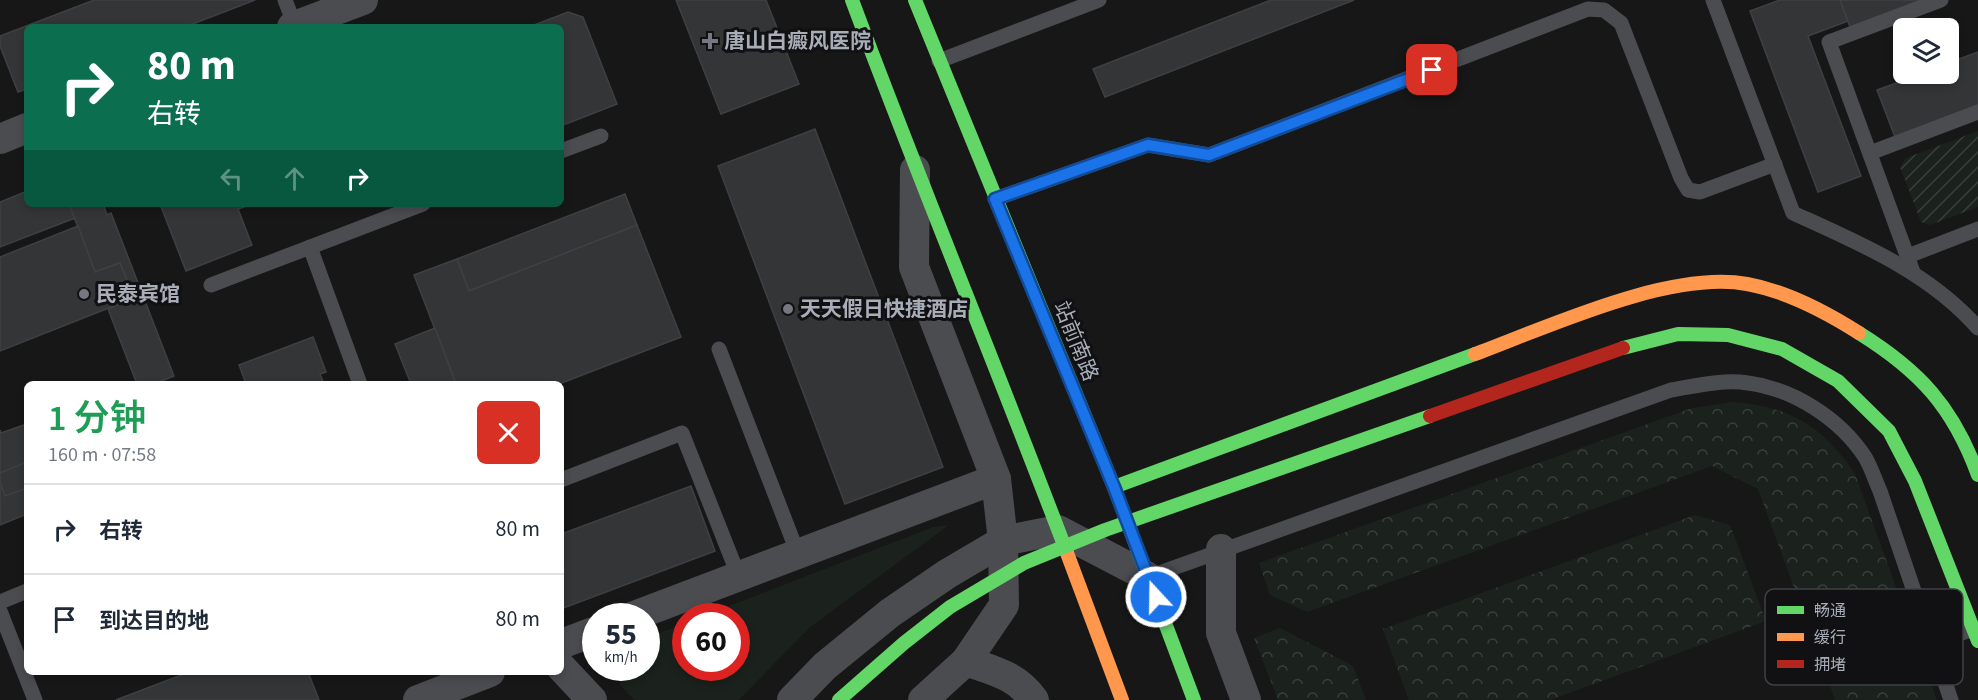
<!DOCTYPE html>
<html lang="zh">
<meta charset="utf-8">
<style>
:root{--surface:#fff;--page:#f6f6f7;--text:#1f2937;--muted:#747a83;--line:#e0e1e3}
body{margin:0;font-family:"Source Sans 3","Noto Sans SC",sans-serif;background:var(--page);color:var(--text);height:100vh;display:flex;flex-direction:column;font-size:22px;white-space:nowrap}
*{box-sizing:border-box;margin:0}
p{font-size:20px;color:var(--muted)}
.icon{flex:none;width:33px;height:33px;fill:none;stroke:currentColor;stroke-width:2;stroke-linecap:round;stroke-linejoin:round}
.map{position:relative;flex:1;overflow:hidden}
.sheet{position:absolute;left:24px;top:381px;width:540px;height:294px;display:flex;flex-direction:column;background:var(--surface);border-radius:9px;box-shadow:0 3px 9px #0003}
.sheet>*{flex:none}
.hud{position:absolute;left:24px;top:24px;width:540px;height:183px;border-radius:9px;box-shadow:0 3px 9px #0003;background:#0b6e4f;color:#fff;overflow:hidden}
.tools{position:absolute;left:1893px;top:18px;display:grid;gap:12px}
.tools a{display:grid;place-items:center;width:66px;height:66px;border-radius:9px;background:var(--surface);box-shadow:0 3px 9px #0003;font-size:30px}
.speed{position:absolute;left:582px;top:603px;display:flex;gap:12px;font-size:30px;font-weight:700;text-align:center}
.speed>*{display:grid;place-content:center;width:78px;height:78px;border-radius:50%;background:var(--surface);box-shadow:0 3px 9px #0003;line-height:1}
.speed small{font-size:15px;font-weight:400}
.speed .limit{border:9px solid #d22;background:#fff;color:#111}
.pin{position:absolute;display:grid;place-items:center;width:51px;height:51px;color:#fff;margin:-26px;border-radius:12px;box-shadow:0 3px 9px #0006}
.me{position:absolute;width:66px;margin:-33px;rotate:339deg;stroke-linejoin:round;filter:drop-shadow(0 0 4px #0008)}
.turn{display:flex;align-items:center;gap:21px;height:126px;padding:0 24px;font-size:27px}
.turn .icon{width:78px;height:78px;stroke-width:2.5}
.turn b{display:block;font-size:42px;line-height:51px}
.lanes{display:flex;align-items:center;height:57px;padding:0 24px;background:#0003;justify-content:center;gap:30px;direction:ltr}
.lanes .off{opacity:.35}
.round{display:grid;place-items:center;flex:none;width:63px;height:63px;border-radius:9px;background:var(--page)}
.headline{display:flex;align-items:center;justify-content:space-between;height:102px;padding:0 24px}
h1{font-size:36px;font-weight:600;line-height:45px;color:#1e9e55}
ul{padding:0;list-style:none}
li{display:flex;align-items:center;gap:18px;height:90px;padding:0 24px;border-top:2px solid var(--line)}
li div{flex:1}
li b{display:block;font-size:22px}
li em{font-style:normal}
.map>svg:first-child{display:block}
.grass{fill:#1b211c}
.forest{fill:url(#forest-crowns)}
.garden{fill:url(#garden-furrows)}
.building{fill:#343537;stroke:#3f4043;stroke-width:1.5}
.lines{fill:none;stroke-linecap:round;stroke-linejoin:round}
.lane{stroke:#4b4c50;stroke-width:15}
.street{stroke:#4b4c50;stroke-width:30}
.fast{stroke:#63d668;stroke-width:14}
.slow{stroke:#ff974d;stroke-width:14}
.fast-bridge{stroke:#63d668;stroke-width:14}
.jam-bridge{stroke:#b3261e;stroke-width:14}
.route-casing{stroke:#114b97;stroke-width:15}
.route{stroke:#1a73e8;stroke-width:10}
.poi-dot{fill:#757880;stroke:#111113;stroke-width:2}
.labels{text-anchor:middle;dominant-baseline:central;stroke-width:6;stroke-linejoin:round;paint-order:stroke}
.poi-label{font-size:21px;font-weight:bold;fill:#a8adb8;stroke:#111113;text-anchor:start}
.street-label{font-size:21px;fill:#a8adb8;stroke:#111113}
.key{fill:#111113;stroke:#3e4045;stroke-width:1.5}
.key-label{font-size:16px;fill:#a8adb8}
</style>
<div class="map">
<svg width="1978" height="700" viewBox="0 0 1978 700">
<defs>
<pattern id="forest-crowns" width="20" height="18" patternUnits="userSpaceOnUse" patternTransform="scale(1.5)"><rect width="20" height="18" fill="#1b211c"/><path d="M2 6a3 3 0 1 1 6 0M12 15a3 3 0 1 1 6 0" fill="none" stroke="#393f3b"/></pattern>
<pattern id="garden-furrows" width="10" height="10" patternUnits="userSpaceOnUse" patternTransform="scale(1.5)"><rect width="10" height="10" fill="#1b211c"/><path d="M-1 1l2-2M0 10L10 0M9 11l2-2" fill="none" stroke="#393f3b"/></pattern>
</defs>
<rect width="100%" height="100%" fill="#171717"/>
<!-- grass -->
<polygon class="grass" points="949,525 809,628 739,700 634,700 620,685 619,668 646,668 647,638 685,623 686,668 736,668 736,616 703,616 933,527"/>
<!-- forest -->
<g class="forest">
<path d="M1733,402C1789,406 1824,427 1855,474L1937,700H1835L1758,489L1712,466L1307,612L1270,595L1259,563L1692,408Z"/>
<polygon points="1695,515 1730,525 1766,621 1550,700 1409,700 1383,629"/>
<polygon points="1280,628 1353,666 1366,700 1278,700 1254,638"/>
</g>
<!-- garden -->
<polygon class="garden" points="1978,131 1978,207 1930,225 1921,222 1900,167 1906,158"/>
<!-- building -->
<g class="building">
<polygon points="94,0 255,0 185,27 27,27 27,89 18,92 0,46 0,36"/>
<polygon points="676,0 766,0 799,84 721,114"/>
<polygon points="1271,0 1354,0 1105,97 1093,69"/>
<polygon points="1780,0 1840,0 1848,21 1808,36 1861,176 1818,192 1750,11"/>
<polygon points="1840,0 1921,0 1850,27"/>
<polygon points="568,12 583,17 617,104 561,126 561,27 529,27"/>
<polygon points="1978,52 1978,106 1895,137 1877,90 1922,74 1948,74 1948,63"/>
<polygon points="815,129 943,467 845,504 718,166"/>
<polygon points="27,191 27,204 69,204 75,218 0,247 0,202"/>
<polygon points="625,194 637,225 469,291 457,259"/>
<polygon points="69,204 103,204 107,215 111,213 174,376 154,384 137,384 108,309 134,298 120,263 95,272"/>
<polygon points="160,204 252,204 238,209 252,245 186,271"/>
<polygon points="637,225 681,337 559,384 456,384 414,275 457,259 469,291"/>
<polygon points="78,226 95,272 120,263 134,298 0,351 0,257"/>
<polygon points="435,328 456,384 411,384 395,344"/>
<polygon points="313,337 326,372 320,374 324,384 246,384 239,365"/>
<polygon points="24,425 27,432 27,514 0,525 0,430 1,433"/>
<polygon points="27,462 27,488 5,496 0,482 0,473"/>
<polygon points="691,486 715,551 561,609 561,534"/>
<polygon points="189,672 308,672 319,700 116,700"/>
</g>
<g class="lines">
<!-- lane -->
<g class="lane">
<polyline points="285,0 295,26"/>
<path d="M1713,0L1793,213C1859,243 1929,272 1978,328"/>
<polyline points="939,61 1099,0"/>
<polyline points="561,151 601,136"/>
<polyline points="1870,153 1978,112"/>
<polyline points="995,199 1148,145 1209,155 1588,9 1604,10 1621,23 1681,178 1688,190 1700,192 1775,164"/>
<polyline points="310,247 360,384"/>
<polyline points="1908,256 1978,229"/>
<polyline points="1913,272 1829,42 1941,0"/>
<polyline points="211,285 423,204"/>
<polyline points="719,349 798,554"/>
<polyline points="561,480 682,433 739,577"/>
<path d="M1148,577L1671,390C1695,386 1723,379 1748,383C1794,389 1840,419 1865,457C1871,467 1875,480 1880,491L1951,700"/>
<polyline points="0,602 27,591"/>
<polyline points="0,611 35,700"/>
<polyline points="1931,643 1977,628"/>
</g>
<!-- street -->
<g class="street">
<polyline points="292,27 363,0"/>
<polyline points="0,139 27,128"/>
<polyline points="915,170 914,267 996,479 1003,541 1004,605 966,661 923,700"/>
<polyline points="1221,549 1221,633 1246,700"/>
<polyline points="634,616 996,479"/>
<polyline points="561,644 596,631"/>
<path d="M966,661C994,671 1016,675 1034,700"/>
<polyline points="561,667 592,700"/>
<polyline points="418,700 490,672"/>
<polyline points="792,700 825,666 890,613 947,574 1003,541 1058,530 1148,577"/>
</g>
<!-- fast -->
<g class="fast">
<path d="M852,0C921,185 997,368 1067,553"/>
<polyline points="915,0 1114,487 1194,700"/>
<path d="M1859,333C1920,371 1953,407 1978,475"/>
<polyline points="1114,487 1475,354"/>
</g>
<!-- slow -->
<g class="slow">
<path d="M1475,354C1548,327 1670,270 1747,284C1786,291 1826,312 1859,333"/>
<polyline points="1067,553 1122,700"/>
</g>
<!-- fast-bridge -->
<g class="fast-bridge">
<polyline points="1623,348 1678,334 1728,335 1782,349 1838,381 1889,431 1915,481 1978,641"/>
<polyline points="839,700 904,643 950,607 1024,563 1105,530 1430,416"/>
</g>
<!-- jam-bridge -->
<polyline class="jam-bridge" points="1430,416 1623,348"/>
</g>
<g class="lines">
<!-- route casing -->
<g class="route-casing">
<polyline id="route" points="1156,597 1114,487 995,199 1148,145 1209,155 1432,70"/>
</g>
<!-- route -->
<use href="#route" class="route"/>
</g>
<!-- markers -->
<g class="poi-dot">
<path d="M707 32h6v6h6v6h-6v6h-6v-6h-6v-6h6z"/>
<circle cx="84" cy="294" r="6"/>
<circle cx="788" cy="309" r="6"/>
</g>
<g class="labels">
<!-- poi labels -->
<g class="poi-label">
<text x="724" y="41">唐山白癜风医院</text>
<text x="96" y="294">民泰宾馆</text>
<text x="800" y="309">天天假日快捷酒店</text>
</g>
<!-- street labels -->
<g class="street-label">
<text transform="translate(1076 341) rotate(68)">站前南路</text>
</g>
</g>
<!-- legend -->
<rect x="1765" y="589" width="198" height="96" rx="9" class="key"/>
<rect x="1777" y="606" width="27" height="8" fill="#63d668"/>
<rect x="1777" y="633" width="27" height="8" fill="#ff974d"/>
<rect x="1777" y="660" width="27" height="8" fill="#b3261e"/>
<g class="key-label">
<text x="1814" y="616">畅通</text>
<text x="1814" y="643">缓行</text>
<text x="1814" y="670">拥堵</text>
</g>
</svg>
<div class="tools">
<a><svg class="icon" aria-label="layers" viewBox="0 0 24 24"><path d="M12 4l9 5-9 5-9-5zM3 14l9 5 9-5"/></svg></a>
</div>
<div class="speed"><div>55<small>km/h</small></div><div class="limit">60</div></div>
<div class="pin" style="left:1432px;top:70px;background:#d93025"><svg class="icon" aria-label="arrive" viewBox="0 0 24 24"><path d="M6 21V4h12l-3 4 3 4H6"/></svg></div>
<svg class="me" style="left:1156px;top:597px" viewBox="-20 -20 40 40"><circle r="17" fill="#1a73e8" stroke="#fff" stroke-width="3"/><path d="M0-11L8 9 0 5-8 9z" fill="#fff"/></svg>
<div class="hud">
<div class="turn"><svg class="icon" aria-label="right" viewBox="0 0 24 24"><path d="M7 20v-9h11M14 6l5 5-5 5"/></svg><div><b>80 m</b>右转</div></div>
<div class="lanes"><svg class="icon off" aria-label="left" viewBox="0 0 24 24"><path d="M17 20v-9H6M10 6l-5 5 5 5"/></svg><svg class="icon off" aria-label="ahead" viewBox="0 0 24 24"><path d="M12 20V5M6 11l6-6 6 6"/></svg><svg class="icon" aria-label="right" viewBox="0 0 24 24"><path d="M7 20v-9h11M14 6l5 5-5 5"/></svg></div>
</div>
<section class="sheet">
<div class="headline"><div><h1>1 分钟</h1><p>160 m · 07:58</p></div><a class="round" style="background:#d93025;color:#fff"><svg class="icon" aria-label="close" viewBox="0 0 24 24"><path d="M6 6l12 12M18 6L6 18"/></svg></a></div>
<ul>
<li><svg class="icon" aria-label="right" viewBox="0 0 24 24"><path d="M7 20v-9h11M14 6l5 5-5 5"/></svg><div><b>右转</b></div><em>80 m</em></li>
<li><svg class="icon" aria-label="arrive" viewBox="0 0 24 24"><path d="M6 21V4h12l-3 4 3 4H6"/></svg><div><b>到达目的地</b></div><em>80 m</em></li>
</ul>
</section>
</div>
